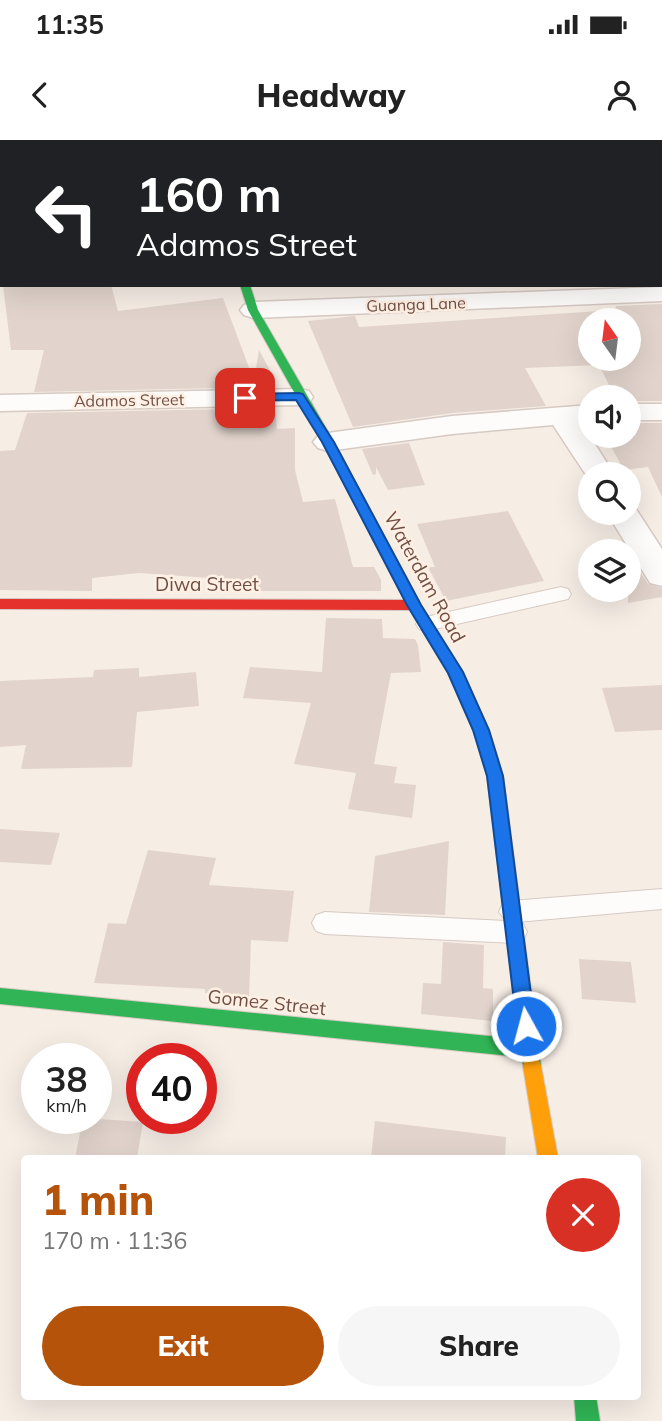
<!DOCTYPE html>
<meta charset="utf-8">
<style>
:root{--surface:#fff;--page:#f6f6f6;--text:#222;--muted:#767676;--accent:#b45309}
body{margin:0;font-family:Mulish,sans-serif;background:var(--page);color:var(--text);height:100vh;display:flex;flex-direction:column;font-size:26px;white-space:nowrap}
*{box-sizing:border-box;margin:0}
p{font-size:23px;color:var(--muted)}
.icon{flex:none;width:38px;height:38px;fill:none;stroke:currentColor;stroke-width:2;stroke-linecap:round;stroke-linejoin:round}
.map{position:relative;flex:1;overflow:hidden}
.details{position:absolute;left:21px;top:1015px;width:620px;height:245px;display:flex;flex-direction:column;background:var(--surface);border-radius:7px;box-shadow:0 7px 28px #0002}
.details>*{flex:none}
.top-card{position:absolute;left:0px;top:0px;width:663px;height:147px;box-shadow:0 7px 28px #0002;background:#202124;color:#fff;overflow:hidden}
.needle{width:46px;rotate:346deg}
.tools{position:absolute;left:578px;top:168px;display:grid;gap:14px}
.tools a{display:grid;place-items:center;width:63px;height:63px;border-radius:50%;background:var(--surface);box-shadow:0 7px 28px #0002;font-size:35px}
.speed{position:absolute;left:21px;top:903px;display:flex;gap:14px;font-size:35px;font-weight:700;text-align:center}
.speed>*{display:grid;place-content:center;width:91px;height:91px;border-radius:50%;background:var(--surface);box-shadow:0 7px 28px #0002;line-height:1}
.speed small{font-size:18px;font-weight:400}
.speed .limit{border:10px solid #d22;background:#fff;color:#111}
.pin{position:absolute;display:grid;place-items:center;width:60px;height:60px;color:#fff;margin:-30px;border-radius:14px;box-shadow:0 4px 10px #0006}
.me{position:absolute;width:77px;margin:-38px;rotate:353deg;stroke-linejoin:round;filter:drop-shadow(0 0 5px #0008)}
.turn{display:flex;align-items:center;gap:24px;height:147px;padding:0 21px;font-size:32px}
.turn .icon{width:91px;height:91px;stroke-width:2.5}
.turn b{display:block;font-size:49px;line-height:60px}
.round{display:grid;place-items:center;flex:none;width:74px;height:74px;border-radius:37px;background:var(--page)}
.summary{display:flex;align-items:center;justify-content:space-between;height:119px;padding:0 21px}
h1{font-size:42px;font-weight:800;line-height:52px;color:var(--accent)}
.action{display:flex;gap:14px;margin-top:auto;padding:14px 21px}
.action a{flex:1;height:80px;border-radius:42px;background:var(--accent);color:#fff;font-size:28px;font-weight:800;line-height:80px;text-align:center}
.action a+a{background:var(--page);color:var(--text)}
.status{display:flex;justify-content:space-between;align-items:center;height:49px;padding:0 35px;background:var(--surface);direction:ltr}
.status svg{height:19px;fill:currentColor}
header{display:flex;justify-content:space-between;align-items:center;height:91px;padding:0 21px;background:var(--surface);font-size:32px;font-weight:800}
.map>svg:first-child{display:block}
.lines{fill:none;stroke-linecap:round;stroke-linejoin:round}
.river{stroke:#c7e8e6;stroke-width:74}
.building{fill:#e2d4cd;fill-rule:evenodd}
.lane-casing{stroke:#d7cac3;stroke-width:2}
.street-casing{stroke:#d7cac3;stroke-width:3}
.fast-casing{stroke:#d6c8c2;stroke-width:2}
.slow-casing{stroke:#d6c8c2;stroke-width:2}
.jam-casing{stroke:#d6c8c2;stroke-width:2}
.lane{fill:#fefcfb;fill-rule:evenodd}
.street{fill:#fefcfb;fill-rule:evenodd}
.fast{fill:#30b455;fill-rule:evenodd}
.slow{fill:#ff9f0a;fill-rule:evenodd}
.jam{fill:#e5322d;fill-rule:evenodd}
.route{fill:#1a73e8;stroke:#114b97;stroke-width:2}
.labels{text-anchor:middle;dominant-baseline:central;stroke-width:5;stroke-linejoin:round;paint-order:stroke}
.far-street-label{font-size:16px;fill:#724f46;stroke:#fff0e4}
.street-label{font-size:19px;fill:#724f46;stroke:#fff0e4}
</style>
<div class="status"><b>11:35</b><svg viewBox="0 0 49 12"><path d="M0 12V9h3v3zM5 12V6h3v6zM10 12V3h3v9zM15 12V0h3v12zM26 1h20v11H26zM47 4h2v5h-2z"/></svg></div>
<header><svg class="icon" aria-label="back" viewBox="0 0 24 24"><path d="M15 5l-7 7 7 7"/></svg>Headway<svg class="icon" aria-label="person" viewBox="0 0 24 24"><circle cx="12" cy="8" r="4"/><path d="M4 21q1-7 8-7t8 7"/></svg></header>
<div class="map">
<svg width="662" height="1281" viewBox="0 0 662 1281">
<rect width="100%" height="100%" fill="#f6ede5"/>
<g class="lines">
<!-- river -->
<polyline class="river" points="662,84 662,85"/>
</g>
<!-- building -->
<g class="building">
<polygon points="3,145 111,145 118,171 223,158 254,241 259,210 272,234 273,247 34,252 44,210 11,210"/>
<path d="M662,164V261H628V257H615L599,225L525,228L546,266L452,273L353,287L308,181L355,176L359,187L615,170L616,166ZM590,180H628V219H590Z"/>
<polygon points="275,268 277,289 295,288 295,330 303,362 335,359 353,427 374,427 381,440 381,451 251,451 252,441 139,433 92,438 92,451 0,450 0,311 15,310 27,273"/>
<polygon points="628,283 662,283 662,357 648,327 624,330 605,296 632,294"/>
<polygon points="409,303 425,345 388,350 376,327 376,334 373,335 362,309"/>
<polygon points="508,371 544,441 446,461 428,427 435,427 417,384"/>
<polygon points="636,426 648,444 662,448 662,457 628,463 628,427"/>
<polygon points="326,478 382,479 383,498 415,499 418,505 421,532 391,533 374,624 397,627 394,643 416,645 412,678 348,669 356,633 294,624 311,563 243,558 250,527 322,532"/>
<polygon points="139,528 139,537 196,532 199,566 137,572 132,627 21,629 26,605 0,607 0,541 93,537 94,530"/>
<polygon points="662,545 662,590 615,592 602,548"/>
<polygon points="0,689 60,693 51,725 0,722"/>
<polygon points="449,701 445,775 369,772 375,716"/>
<polygon points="148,710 216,718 209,745 294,751 288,802 251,800 249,858 205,853 205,849 94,843 108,783 126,784"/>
<polygon points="443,802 484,805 483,848 493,849 493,881 421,874 423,843 441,844"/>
<polygon points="579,819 631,822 636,863 582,859"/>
<polygon points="83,978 143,982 137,1018 75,1018"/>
<polygon points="375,981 506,997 505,1018 371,1018"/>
</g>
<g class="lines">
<!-- lane casing -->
<g class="lane-casing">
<g id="lane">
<polygon points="561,447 568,449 571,454 568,459 426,491 419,489 416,484 419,479 426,477"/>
<polygon points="662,749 662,769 517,782 523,784 527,792 523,800 514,803 325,794 316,791 312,783 316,775 325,772 506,781 499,772 502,765 511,761"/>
</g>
</g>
<!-- street casing -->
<g class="street-casing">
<g id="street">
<polygon points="0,0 10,0 11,2 2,2 0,10"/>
<polygon points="116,0 231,0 115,2"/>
<polygon points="516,0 536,0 515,2"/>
<rect x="0" y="109" width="2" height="14"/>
<polygon points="662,147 662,161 253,178 244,175 240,170 244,165 253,162"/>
<polygon points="299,249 309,251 313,257 309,263 299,265 0,271 0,255"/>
<rect x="628" y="264" width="34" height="16"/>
<polygon points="590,265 590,282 581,282 614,334 590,334 590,341 553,285 452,294 328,311 318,308 313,302 318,296 328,293 452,276"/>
<polygon points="628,365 634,366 662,409 662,446 650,443 607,373 628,373"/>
</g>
</g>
<!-- fast casing -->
<g class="fast-casing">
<g id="fast">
<rect x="276" y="0" width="8" height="2"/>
<polygon points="240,145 250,145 258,170 334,302 421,465 462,532 489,590 503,636 541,926 539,932 532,935 525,932 521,917 0,864 0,848 519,899 487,636 473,590 448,533 407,465 322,302 248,170"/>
<polygon points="574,1256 596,1256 600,1281 576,1281"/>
</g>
</g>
<!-- slow casing -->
<g class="slow-casing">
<polygon id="slow" points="532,917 539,920 541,926 558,1018 538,1018 523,926 525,920"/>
</g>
<!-- jam casing -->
<g class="jam-casing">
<polygon id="jam" points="0,459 414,460 421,465 414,470 0,469"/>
</g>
<!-- lane -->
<use href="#lane" class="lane"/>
<!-- street -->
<use href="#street" class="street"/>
<!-- fast -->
<use href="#fast" class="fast"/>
<!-- slow -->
<use href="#slow" class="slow"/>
<!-- jam -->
<use href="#jam" class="jam"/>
</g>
<!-- route -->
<polygon class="route" points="299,253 303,254 334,302 421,465 463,532 489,590 503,636 535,886 533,892 526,894 519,892 517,886 487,636 473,590 448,533 407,465 322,302 296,260 245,261 239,258 245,254"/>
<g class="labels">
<!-- far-street labels -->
<g class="far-street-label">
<text transform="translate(416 164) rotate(-2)">Guanga Lane</text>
<text transform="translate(129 260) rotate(-1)">Adamos Street</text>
</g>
<!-- street labels -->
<g class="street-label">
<text transform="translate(425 437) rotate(61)">Waterdam Road</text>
<text x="207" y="444">Diwa Street</text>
<text transform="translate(267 862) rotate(6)">Gomez Street</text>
</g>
</g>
</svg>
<div class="tools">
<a><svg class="needle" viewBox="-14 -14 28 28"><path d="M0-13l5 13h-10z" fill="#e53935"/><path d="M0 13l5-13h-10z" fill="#767676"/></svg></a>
<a><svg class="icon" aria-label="sound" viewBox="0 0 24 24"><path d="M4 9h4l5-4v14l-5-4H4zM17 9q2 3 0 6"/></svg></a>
<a><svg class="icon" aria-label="search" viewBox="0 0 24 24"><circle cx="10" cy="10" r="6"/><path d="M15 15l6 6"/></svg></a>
<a><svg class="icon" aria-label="layers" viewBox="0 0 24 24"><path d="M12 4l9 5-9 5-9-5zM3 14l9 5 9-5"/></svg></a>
</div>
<div class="speed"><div>38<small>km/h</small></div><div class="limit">40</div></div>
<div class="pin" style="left:245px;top:258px;background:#d93025"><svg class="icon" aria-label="arrive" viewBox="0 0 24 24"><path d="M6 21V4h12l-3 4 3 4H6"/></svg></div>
<svg class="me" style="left:526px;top:886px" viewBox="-20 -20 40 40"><circle r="17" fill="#1a73e8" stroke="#fff" stroke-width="3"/><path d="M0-11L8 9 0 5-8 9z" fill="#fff"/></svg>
<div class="top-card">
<div class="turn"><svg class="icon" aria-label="left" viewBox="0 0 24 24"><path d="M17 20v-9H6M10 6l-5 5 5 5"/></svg><div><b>160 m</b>Adamos Street</div></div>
</div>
<section class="details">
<div class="summary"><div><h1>1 min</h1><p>170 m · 11:36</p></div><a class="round" style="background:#d93025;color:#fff"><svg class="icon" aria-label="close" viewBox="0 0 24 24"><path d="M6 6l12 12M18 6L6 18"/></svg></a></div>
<div class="action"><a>Exit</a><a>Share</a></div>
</section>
</div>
